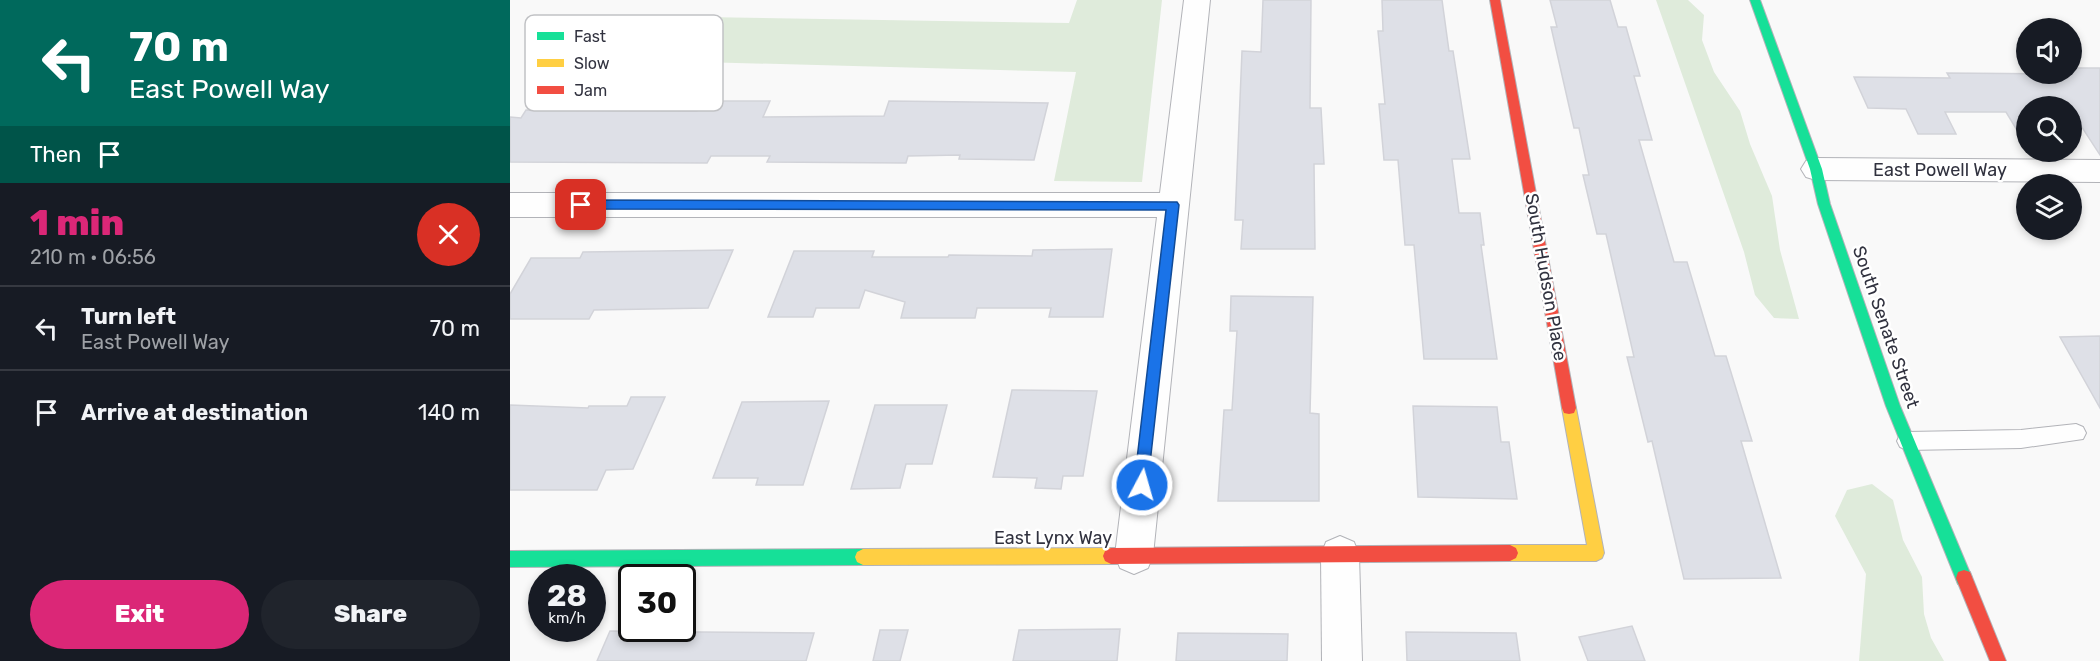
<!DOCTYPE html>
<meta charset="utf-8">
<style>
:root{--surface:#171b24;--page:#20242c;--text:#f1f3f6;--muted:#9ea1a6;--line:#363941;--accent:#db2777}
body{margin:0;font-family:Rubik,sans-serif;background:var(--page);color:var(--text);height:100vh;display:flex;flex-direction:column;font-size:22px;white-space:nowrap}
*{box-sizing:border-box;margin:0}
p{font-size:20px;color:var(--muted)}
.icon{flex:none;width:33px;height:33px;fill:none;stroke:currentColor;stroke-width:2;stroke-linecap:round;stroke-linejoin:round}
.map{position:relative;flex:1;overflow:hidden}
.drawer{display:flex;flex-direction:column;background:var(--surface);width:510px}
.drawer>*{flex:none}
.hud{background:#00695c;color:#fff;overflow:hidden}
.buttons{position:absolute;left:1506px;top:18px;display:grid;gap:12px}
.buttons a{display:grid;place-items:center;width:66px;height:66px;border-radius:50%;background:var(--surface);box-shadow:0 3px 9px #0003;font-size:30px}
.speed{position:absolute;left:18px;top:564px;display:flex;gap:12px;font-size:30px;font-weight:700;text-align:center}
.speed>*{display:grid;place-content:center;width:78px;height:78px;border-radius:50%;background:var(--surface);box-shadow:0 3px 9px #0003;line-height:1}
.speed small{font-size:15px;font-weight:400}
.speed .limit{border:3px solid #111;border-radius:9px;background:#fff;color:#111}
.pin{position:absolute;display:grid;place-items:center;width:51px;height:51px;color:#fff;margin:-26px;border-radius:12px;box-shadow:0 3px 9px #0006}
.me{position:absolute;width:66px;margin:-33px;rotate:6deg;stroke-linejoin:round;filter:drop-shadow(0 0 4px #0008)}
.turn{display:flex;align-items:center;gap:21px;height:126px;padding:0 30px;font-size:27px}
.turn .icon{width:78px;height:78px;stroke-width:2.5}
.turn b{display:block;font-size:42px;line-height:51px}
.then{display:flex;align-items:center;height:57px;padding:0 30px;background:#0003;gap:12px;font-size:22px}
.round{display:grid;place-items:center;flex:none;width:63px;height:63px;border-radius:32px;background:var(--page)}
.summary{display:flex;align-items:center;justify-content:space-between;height:102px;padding:0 30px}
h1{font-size:36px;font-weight:800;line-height:45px;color:var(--accent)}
.button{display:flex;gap:12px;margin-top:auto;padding:12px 30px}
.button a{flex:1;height:69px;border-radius:36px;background:var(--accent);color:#fff;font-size:24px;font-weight:800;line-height:69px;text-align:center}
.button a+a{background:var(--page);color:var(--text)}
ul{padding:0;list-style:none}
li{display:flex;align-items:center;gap:18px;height:84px;padding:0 30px;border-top:2px solid var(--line)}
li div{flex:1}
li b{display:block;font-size:22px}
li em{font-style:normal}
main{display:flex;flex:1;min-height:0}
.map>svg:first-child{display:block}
.green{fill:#dfebdb}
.building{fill:#dee0e7;stroke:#d2d3d9;stroke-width:1.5}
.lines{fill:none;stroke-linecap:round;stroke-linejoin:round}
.lane-casing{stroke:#b2b3b8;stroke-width:2}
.street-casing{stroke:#b2b3b8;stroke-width:2}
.fast-casing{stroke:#b2b3b8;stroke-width:2}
.slow-casing{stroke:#b2b3b8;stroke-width:2}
.jam-casing{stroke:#b2b3b8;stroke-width:2}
.lane{fill:#fefefe;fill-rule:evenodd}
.street{fill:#fefefe;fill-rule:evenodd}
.fast{fill:#16e098;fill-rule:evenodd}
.slow{fill:#ffcf43;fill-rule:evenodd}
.jam{fill:#f24e42;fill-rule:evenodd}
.route{fill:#1a73e8;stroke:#114b97;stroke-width:1.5}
.labels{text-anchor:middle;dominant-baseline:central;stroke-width:5;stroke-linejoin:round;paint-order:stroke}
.street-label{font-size:18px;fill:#31323f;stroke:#fff}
.key{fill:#fff;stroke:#c1c2c5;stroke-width:1.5}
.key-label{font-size:16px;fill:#31323f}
</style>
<main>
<section class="drawer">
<div class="hud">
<div class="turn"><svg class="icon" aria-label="left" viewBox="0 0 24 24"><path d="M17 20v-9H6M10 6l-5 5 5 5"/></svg><div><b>70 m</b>East Powell Way</div></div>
<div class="then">Then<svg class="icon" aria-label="arrive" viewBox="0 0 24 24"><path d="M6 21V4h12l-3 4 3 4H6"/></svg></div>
</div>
<div class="summary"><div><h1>1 min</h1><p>210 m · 06:56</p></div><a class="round" style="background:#d93025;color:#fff"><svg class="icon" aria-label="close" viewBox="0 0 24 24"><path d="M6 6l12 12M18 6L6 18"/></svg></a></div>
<ul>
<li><svg class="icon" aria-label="left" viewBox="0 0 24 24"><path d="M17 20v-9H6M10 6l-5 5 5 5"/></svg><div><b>Turn left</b><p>East Powell Way</p></div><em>70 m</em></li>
<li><svg class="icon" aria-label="arrive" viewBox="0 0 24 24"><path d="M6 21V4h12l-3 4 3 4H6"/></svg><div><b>Arrive at destination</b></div><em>140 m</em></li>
</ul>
<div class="button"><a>Exit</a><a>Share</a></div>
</section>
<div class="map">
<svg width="1590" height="661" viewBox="0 0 1590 661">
<rect width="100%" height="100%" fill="#f9f9f9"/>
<!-- green -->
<g class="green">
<polygon points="567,0 652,0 632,182 544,181 566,72 42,58 71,15 559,23"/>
<polygon points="1146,0 1178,0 1194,15 1192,40 1204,72 1230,111 1240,144 1262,196 1270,250 1289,319 1264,318 1245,295 1234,252"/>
<polygon points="1362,484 1383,500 1393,540 1412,577 1414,614 1421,638 1434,661 1349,661 1356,574 1325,516 1337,490"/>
</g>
<!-- building -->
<g class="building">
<polygon points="753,0 801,0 800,108 811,108 814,164 804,164 805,249 731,249 733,220 725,220 732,51 751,52"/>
<polygon points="872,0 932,0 939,51 943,51 960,159 942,159 949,213 970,213 974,245 971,245 987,359 914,359 904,245 895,245 888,160 874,160 869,104 875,104 868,31 873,31"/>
<polygon points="1040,0 1100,0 1108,27 1116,27 1130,76 1124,76 1142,140 1129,140 1164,262 1177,262 1205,356 1216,356 1242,441 1231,441 1271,578 1174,579 1142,441 1138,442 1117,357 1124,357 1096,234 1087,234 1073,175 1079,175 1069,128 1064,128 1041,27 1047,27"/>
<polygon points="1562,68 1590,68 1590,155 1562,112 1562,106 1516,106 1516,145 1496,112 1435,112 1446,134 1408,134 1396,109 1358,108 1344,77 1440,78 1437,73 1562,74"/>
<polygon points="192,101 260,101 253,117 374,116 379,101 538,103 524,160 449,159 450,155 398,156 396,163 257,162 260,156 201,156 197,163 0,162 0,117 11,118 16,110 187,111"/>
<polygon points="602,249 593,317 539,317 541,308 467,308 465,318 391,318 395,302 355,290 349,308 306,308 303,317 258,317 284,251 364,251 362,257 438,257 439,255 522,256 523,250"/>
<polygon points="223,250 198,308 84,310 79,319 0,319 0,294 21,258 70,258 73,252"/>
<polygon points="721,296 803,297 800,413 809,414 809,501 708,501 714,410 722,410 727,331 720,331"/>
<polygon points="1590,336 1590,408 1550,337"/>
<polygon points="502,390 587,391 573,476 553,476 551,489 525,488 527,478 483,477"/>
<polygon points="121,397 155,397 123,469 96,470 87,490 0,490 0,405 78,408 79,406 117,406"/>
<polygon points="319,401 293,485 246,485 248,478 203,478 232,402"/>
<polygon points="365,405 437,405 422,464 396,464 390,488 341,489"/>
<polygon points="903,406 987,407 991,442 999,442 1007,499 908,497"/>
<polygon points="1122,626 1135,661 1078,661 1069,637"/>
<polygon points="610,629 607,661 503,661 509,630"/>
<polygon points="370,630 398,630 390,661 363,661"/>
<polygon points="100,631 189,632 304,633 296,661 87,661"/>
<polygon points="896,632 1006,633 1010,661 897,661"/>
<polygon points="668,633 778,634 777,661 666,661"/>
</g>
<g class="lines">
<!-- lane casing -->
<g class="lane-casing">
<polygon id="lane" points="1566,424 1573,427 1576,433 1573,439 1511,448 1397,450 1390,447 1387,441 1390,435 1397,432 1511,430"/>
</g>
<!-- street casing -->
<g class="street-casing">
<g id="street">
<polygon points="674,0 700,0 643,555 638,568 624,574 610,568 605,555 647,217 0,217 0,193 650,193"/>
<polygon points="1306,158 1590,160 1590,182 1306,180 1296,177 1291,169 1296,161"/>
<polygon points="830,536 844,542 849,555 852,661 812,661 811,555 816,542"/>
</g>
</g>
<!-- fast casing -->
<g class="fast-casing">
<g id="fast">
<polygon points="1240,0 1250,0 1312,169 1320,204 1390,406 1462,578 1460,584 1454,586 1448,584 1376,406 1308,204 1300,169"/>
<polygon points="353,549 359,552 361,557 359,562 353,565 0,567 0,551"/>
</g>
</g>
<!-- slow casing -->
<g class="slow-casing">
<g id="slow">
<polygon points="1059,402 1064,403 1066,408 1094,553 1092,558 1086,561 1000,561 994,558 992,553 994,548 1000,545 1077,545 1052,408 1054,403"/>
<polygon points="601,548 607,551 609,556 607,561 601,564 353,565 347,562 345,557 347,552 353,549"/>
</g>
</g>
<!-- jam casing -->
<g class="jam-casing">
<g id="jam">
<polygon points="980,0 990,0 1066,408 1064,413 1059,414 1054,413 1052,408"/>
<polygon points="1000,545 1006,548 1008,553 1006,558 1000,561 601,564 595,561 593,556 595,551 601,548"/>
<polygon points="1454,570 1460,572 1496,661 1480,661 1446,578 1448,572"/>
</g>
</g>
<!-- lane -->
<use href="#lane" class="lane"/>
<!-- street -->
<use href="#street" class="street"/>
<!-- fast -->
<use href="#fast" class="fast"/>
<!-- slow -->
<use href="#slow" class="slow"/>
<!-- jam -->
<use href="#jam" class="jam"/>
</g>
<!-- route -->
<polygon class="route" points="71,200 667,202 669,205 637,490 632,492 627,490 624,485 656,210 71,209 65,205"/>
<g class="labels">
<!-- street labels -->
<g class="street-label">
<text x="1430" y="170">East Powell Way</text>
<text transform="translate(1036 277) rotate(80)">South Hudson Place</text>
<text transform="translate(1376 327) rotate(71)">South Senate Street</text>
<text x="543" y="538">East Lynx Way</text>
</g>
</g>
<!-- legend -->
<rect x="15" y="15" width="198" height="96" rx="9" class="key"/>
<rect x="27" y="32" width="27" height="8" fill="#16e098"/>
<rect x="27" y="59" width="27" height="8" fill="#ffcf43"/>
<rect x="27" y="86" width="27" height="8" fill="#f24e42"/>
<g class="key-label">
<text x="64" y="42">Fast</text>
<text x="64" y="69">Slow</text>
<text x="64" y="96">Jam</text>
</g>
</svg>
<div class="buttons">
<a><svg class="icon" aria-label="sound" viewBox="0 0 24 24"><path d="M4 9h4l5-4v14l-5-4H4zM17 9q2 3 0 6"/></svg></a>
<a><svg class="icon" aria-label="search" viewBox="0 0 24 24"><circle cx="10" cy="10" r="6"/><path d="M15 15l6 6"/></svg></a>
<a><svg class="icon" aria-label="layers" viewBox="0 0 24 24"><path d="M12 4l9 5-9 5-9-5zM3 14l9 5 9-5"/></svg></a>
</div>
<div class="speed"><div>28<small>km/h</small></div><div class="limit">30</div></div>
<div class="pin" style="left:71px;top:205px;background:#d93025"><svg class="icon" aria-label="arrive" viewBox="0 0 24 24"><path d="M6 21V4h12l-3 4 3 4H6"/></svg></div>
<svg class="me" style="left:632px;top:485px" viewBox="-20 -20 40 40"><circle r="17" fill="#1a73e8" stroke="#fff" stroke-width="3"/><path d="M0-11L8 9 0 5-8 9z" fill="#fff"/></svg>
</div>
</main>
